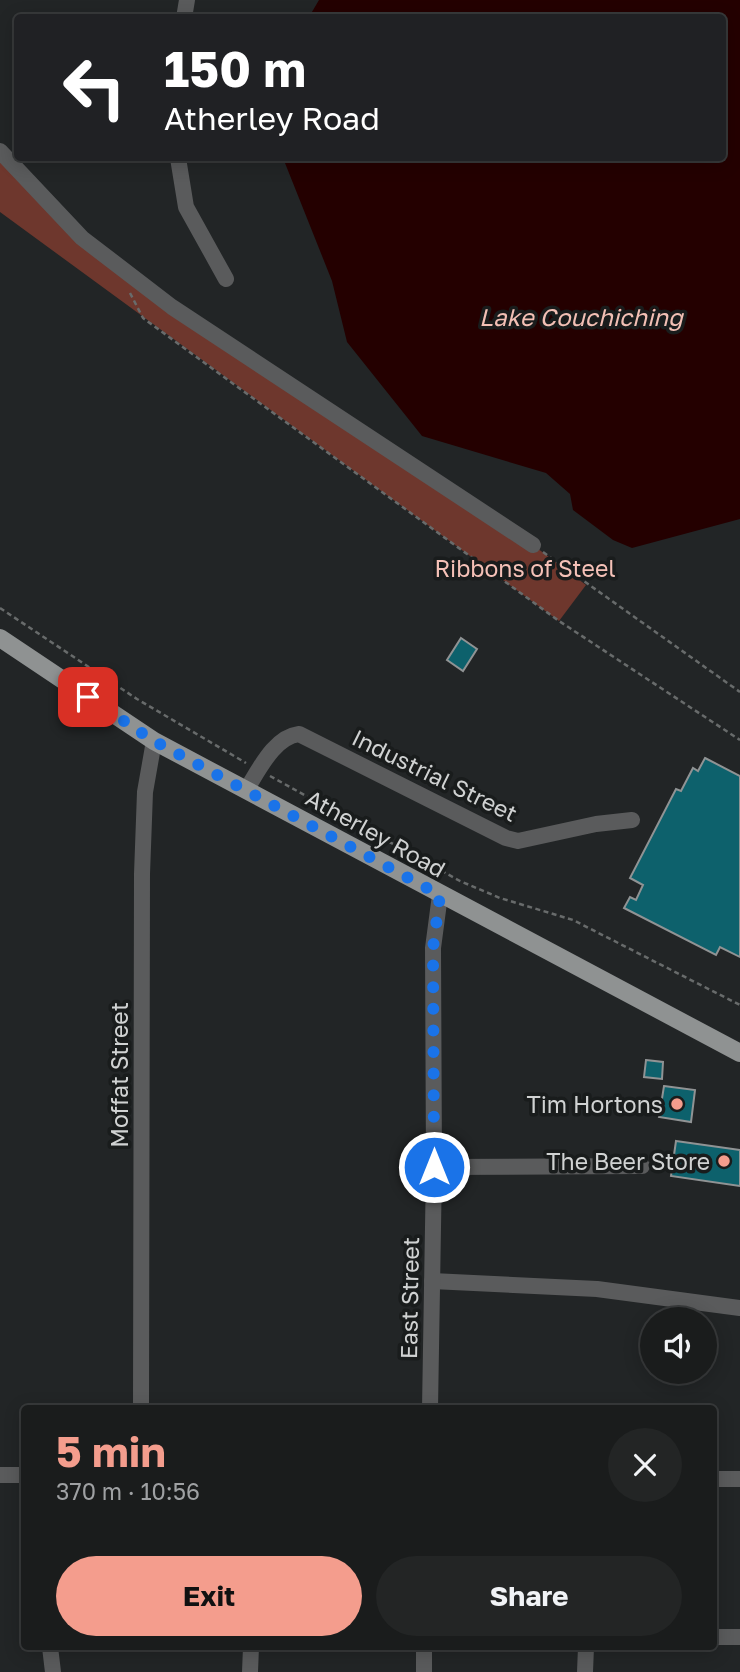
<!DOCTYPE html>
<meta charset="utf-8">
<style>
:root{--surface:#1a1c1c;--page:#232525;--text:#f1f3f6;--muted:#9fa1a3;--line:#383a3b;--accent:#f49d8d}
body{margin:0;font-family:"Golos Text",sans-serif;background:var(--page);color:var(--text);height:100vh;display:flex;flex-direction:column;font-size:26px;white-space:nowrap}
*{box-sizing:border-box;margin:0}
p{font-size:23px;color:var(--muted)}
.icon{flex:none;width:38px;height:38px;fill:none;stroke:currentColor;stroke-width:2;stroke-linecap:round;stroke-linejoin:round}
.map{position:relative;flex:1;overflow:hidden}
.drawer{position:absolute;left:21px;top:1405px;width:696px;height:245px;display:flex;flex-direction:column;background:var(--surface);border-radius:7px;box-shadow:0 4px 18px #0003,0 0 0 2px var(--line)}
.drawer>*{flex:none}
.top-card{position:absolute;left:14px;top:14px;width:712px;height:147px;border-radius:7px;box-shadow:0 4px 18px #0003,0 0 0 2px var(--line);background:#202124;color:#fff;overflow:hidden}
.fabs{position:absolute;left:640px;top:1307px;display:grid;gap:14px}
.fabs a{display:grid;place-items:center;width:77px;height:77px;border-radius:50%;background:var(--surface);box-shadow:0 4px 18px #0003,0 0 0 2px var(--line);font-size:35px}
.pin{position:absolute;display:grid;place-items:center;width:60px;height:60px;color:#fff;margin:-30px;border-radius:14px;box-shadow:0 4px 10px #0006}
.me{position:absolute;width:77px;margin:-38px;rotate:0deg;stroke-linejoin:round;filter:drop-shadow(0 0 5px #0008)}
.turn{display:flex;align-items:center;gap:24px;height:147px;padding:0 35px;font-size:32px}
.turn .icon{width:91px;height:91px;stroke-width:2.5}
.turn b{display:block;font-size:49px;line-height:60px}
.round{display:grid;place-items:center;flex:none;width:74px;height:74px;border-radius:37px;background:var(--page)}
.head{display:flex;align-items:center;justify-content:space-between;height:119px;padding:0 35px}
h1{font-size:42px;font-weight:700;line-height:52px;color:var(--accent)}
.primary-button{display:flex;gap:14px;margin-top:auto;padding:14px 35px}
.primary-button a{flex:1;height:80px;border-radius:42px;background:var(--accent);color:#111;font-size:28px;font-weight:700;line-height:80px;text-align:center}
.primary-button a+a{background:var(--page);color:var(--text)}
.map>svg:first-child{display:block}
.green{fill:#6e372d}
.water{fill:#240000}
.building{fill:#0d616c;stroke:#909394;stroke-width:2}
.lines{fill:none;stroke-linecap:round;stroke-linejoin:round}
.path{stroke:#686b6b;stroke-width:2.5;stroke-dasharray:5 3.5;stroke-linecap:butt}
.minor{stroke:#5a5b5c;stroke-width:16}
.major{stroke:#8f9292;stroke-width:18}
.route{stroke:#1a73e8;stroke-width:12;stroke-dasharray:0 21.6}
.poi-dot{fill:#f49d8d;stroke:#191c1c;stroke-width:2.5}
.labels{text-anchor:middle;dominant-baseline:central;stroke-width:7;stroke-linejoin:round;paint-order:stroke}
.park-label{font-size:23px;fill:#f5c1b7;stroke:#191c1c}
.street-label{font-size:23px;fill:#d0d2d2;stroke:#191c1c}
.poi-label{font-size:23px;fill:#d0d2d2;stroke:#191c1c;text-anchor:end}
.water-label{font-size:24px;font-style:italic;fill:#f2bfb4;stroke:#191c1c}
</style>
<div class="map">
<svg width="740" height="1672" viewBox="0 0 740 1672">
<rect width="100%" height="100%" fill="#222526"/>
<!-- green -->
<polygon class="green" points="0,151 82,238 533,545 586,585 559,621 0,212"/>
<!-- water -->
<polygon class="water" points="319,0 740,0 740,519 632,548 613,540 573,510 570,494 546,473 422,436 347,342 332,281 283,158 723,158 723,18 309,17"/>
<!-- building -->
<g class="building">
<polygon points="461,638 477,649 463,671 447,660"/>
<polygon points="705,758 740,776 740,957 720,947 716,955 624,908 630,897 636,900 643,885 630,878 676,789 681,791 693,768 698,771"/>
<polygon points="646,1060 663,1062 662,1079 644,1077"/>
<polygon points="664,1086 695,1090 691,1122 659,1117"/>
<polygon points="676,1141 740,1150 740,1186 671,1176"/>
</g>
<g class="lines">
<!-- path -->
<g class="path">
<polyline points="130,293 143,318 559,621 740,740"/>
<polyline points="543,552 740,692"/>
<polyline points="0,608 137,699 246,763"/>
<polyline points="270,776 460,881 500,898 573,920 740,1005"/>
</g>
<!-- minor -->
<g class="minor">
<polyline points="184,18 187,0"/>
<polyline points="0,151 82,238 172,307 533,545"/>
<polyline points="178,158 186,207 226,279"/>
<path d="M246,790C259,770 274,737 299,734L506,838L518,841L596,824L632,820"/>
<polyline points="434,1167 642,1166"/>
<polyline points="432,1281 597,1289 740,1308"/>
<polyline points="141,1409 142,874 145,792 154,741"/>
<polyline points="430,1409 434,1167 433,948 440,895"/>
<polyline points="0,1475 24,1475"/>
<polyline points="714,1479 740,1479"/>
<polyline points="714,1637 740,1637"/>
<polyline points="50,1647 53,1672"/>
<polyline points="250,1672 251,1647"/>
<polyline points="424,1672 424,1647"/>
<polyline points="585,1672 586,1647"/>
</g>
<!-- major -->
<polyline class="major" points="0,638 154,741 740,1053"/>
</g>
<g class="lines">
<!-- route -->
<polyline class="route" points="88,697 154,741 440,895 433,948 434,1167"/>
</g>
<!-- markers -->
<g class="poi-dot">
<circle cx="677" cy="1104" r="7"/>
<circle cx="724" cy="1161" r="7"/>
</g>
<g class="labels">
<!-- park labels -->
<g class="park-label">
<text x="525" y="568">Ribbons of Steel</text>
</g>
<!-- street labels -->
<g class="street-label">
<text transform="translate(435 775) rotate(26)">Industrial Street</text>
<text transform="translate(376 833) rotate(29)">Atherley Road</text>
<text transform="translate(119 1075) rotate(-90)">Moffat Street</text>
<text transform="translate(409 1298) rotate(-89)">East Street</text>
</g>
<!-- poi labels -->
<g class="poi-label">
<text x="663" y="1104">Tim Hortons</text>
<text x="710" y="1161">The Beer Store</text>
</g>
<!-- water labels -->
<g class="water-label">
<text x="581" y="316">Lake Couchiching</text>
</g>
</g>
</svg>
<div class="fabs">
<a><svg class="icon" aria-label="sound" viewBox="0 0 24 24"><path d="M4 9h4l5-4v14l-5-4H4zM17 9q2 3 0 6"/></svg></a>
</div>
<div class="pin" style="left:88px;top:697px;background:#d93025"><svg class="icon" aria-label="arrive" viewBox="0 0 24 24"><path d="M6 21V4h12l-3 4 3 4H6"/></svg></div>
<svg class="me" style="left:434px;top:1167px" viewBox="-20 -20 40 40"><circle r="17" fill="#1a73e8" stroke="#fff" stroke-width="3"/><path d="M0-11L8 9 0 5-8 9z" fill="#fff"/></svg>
<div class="top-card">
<div class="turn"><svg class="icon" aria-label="left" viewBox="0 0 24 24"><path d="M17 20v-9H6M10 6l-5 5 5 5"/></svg><div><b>150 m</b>Atherley Road</div></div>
</div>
<section class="drawer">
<div class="head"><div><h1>5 min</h1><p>370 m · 10:56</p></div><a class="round"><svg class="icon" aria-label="close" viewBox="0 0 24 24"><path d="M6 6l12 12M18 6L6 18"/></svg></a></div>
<div class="primary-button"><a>Exit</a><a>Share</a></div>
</section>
</div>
